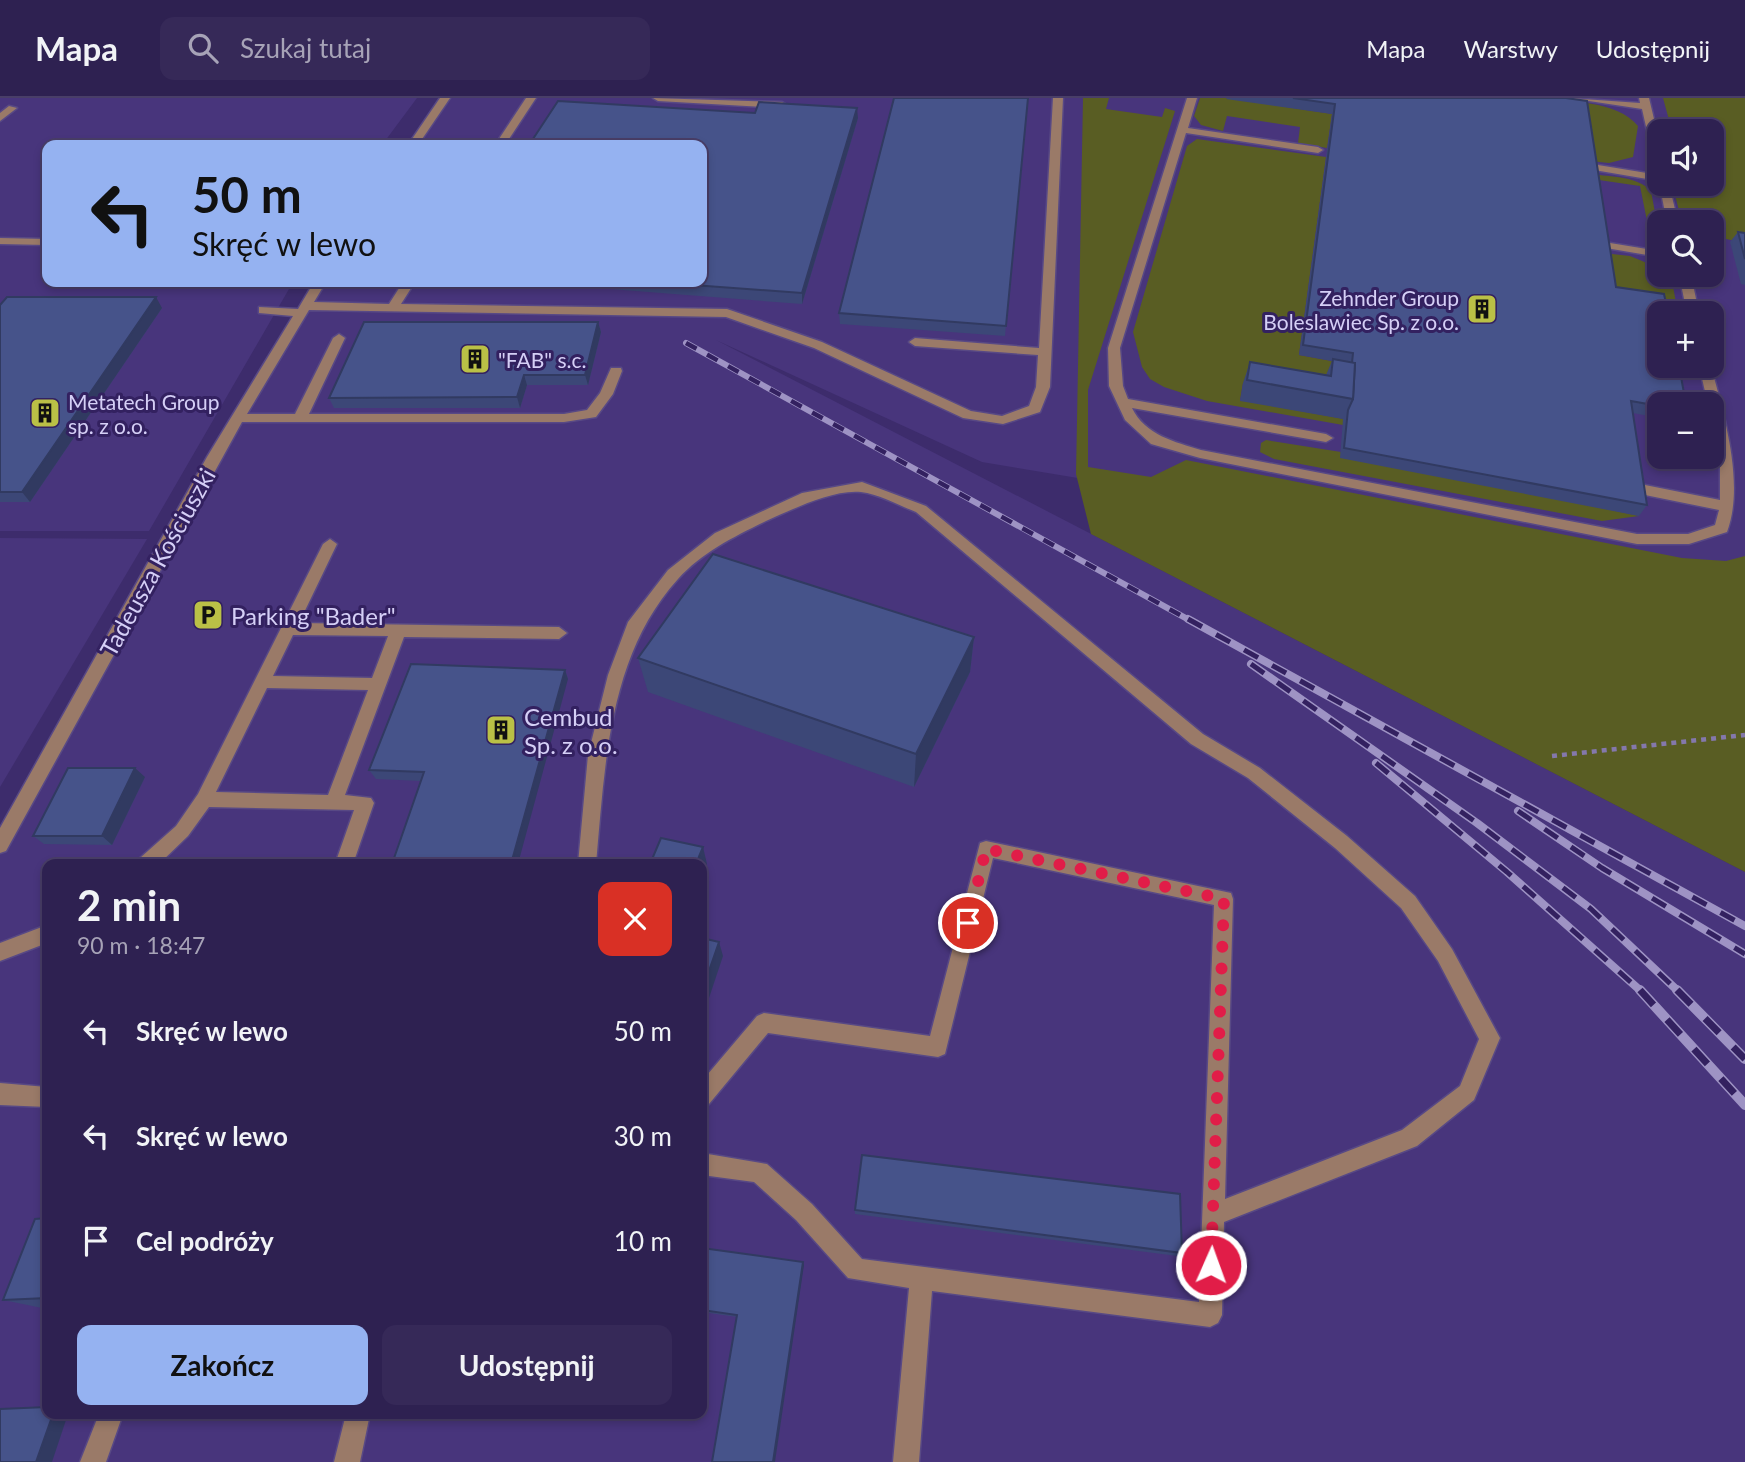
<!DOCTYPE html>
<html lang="pl">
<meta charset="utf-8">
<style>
:root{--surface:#2e2151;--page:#362958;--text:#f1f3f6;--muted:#a7a3b7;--line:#493e68;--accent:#95b2f1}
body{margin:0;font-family:Lato,sans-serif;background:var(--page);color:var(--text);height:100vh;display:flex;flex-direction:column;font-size:26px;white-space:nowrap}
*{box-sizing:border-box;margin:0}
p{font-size:23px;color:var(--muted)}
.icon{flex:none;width:38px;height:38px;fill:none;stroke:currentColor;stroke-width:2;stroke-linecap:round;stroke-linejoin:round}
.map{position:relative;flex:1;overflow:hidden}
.sheet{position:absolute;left:42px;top:761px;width:665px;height:560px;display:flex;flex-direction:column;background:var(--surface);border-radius:14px;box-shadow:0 4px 10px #0003,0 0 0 2px var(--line)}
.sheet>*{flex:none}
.top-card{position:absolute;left:42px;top:42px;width:665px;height:147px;border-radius:14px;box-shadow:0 4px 10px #0003,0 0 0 2px var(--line);background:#95b2f1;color:#111;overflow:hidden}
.controls{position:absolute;left:1647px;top:21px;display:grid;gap:14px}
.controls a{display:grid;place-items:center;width:77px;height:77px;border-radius:14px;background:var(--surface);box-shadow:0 4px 10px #0003,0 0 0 2px var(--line);font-size:35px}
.pin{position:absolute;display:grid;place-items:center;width:60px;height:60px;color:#fff;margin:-30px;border:4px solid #fff;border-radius:50%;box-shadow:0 2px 7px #0007}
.me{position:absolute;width:77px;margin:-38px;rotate:2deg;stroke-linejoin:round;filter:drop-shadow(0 0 5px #0008)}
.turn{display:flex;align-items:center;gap:24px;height:147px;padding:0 35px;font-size:32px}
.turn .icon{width:91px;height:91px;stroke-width:2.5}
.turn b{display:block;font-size:49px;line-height:60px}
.round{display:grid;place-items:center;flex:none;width:74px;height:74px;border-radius:14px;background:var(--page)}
.overview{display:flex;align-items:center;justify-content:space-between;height:119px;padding:0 35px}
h1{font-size:42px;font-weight:700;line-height:52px}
.action{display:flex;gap:14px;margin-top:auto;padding:14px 35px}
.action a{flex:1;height:80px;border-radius:14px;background:var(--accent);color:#111;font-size:28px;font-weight:700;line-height:80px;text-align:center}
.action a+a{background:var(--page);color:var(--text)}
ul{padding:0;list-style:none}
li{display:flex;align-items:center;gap:21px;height:105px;padding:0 35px}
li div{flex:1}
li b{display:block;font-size:26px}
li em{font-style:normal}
header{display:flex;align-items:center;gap:42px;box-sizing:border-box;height:98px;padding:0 35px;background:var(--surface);border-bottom:2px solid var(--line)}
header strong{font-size:33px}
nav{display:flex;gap:38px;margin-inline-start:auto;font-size:24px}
.search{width:490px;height:63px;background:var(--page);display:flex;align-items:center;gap:18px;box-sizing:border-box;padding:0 24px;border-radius:14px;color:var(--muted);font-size:26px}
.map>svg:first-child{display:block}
.built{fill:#48357c;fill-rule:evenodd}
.green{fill:#595d23}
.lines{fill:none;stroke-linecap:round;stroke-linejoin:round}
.minor-casing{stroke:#584985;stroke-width:3}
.path{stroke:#8478ac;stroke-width:4.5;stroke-dasharray:5 5;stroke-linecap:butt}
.minor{fill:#9a7a68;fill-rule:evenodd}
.rail-far2-casing{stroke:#9e93c4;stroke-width:6}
.rail-far1-casing{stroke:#9e93c4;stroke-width:8}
.rail-casing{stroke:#9e93c4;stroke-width:10}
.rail-far2{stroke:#332160;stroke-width:4.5;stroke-dasharray:12;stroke-linecap:butt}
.rail-far1{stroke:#332160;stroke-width:5;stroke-dasharray:16;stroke-linecap:butt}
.rail{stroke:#332160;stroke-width:7;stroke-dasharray:20;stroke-linecap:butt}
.wall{fill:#3c4777}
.shaded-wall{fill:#313a61}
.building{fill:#46538a;stroke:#313a61;stroke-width:2}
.route{stroke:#e11d48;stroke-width:12;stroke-dasharray:0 21.6}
.labels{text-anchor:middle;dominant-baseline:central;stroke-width:6;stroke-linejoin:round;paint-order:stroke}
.far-poi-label{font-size:21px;fill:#d5cff6;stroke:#332160;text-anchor:start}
.street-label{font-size:24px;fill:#d5cff6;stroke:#332160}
.poi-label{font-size:24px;fill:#d5cff6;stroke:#332160;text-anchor:start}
</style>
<header>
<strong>Mapa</strong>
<div class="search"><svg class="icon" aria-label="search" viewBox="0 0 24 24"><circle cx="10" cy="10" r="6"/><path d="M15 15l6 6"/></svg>Szukaj tutaj</div>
<nav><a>Mapa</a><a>Warstwy</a><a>Udostępnij</a></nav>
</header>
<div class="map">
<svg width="1745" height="1364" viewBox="0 0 1745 1364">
<rect width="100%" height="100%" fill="#3d2c6c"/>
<!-- built -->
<g class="built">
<polygon points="0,0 417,0 382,47 47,47 47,184 293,184 149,433 0,433"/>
<path d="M450,0H1733L1745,35V514L1283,414L982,364L716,242L1745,774V1364H0V747L320,184H702V47H413ZM1659,33H1712V86H1659ZM1659,124H1712V177H1659ZM1659,215H1712V268H1659ZM1659,306H1712V359H1659ZM47,766H702V1316H47Z"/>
<polygon points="0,440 147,441 0,689"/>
</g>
<!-- green -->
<g class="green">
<polygon points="1083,0 1109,0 1106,11 1162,19 1165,10 1175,13 1088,292 1088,369 1151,379 1186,362 1682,460 1726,463 1745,458 1745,774 1091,436 1076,376"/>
<polygon points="1200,0 1227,0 1332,16 1327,50 1298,45 1300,29 1227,18 1223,33 1201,27 1194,18"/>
<path d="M1537,0C1568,4 1617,2 1638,28L1633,59L1609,65L1589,63Z"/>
<polygon points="1663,0 1745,0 1745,145 1712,138 1712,124 1682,124 1672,86 1712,86 1712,33 1672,33"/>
<polygon points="1197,41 1326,59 1299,257 1348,266 1346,285 1243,285 1240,302 1344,321 1343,327 1207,303 1164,289 1150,281 1142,269 1133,234 1187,48"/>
<path d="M1592,76C1611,79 1637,78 1651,93L1659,136L1651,143L1640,88L1592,81Z"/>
<polygon points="1603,155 1630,158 1659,170 1659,177 1666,177 1672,183 1678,215 1659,215 1610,199"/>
<polygon points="1266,342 1341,354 1639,418 1602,423 1274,361 1260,354 1261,345"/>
</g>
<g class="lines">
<!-- minor casing -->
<g class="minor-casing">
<g id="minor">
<polygon points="440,0 450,0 418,47 408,47"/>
<polygon points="526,0 536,0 505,47 495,47"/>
<polygon points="653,0 782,4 787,7 782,10 658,3"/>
<polygon points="1053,0 1063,0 1050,289 1040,314 1003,326 963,320 814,250 726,219 309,212 247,316 295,316 333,240 339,236 345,240 309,316 564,316 587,312 600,295 611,270 621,270 622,273 613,296 596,319 564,324 242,324 6,753 0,755 0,730 207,359 293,218 259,215 259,209 298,211 314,184 326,184 314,204 389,206 403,184 415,184 401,206 727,211 822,244 971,313 1002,318 1029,308 1036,289 1038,257 915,248 909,244 915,240 1039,250"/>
<path d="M1187,0H1197L1188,30L1318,49L1323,52L1318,55L1186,35L1120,250L1123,288L1128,301L1326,336L1333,340L1326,344L1132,310C1145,337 1175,344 1201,352L1637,436H1688L1715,427L1719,412L1645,397L1638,392L1645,387L1720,402V370L1712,306H1708L1699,268H1711C1724,317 1745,386 1727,434L1689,446H1637L1200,360L1151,346L1125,322L1109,288L1108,250Z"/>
<polygon points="1569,0 1640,5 1639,0 1649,0 1659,42 1659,67 1654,64 1642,11"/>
<polygon points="9,8 17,10 0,23 0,15"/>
<polygon points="1598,67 1659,77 1659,83 1594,72 1594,68"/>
<polygon points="1659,85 1669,86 1678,124 1667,124"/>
<polygon points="0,140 47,141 47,147 0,146"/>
<polygon points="1604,144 1659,153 1659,159 1600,149 1600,145"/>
<polygon points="1679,177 1691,177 1699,215 1687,215"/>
<path d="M862,384L926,408L1203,636L1260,670L1347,738L1415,798L1452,851L1500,940L1474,1002L1417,1048L1224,1124L1222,1217L1218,1225L1210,1229L932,1193L919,1364H893L909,1190L848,1180L796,1122L754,1084L702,1077V1055L767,1066L812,1106L862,1161L1199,1204L1214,807L993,760L945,956L938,959L768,935L709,1006L702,1009V983L757,918L764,915L930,938L980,745L986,743L1231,795L1233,801L1225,1101L1402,1032L1460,988L1479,941L1438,863L1401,810L1335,750L1248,680L1191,646L916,414C900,408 879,396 861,394C833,391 791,412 766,423C735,438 701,455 678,481C608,558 605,668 596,766H578L588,657L608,577L628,524L668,472L715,435L802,395Z"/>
<path d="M330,441L337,446L299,525L559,529L567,535L559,541L404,539L345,697L371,700L374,705L353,766H335L354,712L209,709L188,738L159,766H138L140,760L176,728L198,696L323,446ZM293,537L388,538L372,580L273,578ZM267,590L368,592L328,697L216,694Z"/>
<polygon points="47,827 47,845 0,863 0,845"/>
<polygon points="0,985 47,989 47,1009 0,1007"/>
<polygon points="99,1316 123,1316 106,1364 80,1364"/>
<polygon points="346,1316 370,1316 360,1364 334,1364"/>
</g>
</g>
<!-- path -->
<polyline class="path" points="1552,658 1745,637"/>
<!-- minor -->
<use href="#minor" class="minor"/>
<!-- rail-far2 casing -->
<g class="rail-far2-casing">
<polyline id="rail-far2" points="686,245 1191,523"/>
</g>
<!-- rail-far1 casing -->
<g class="rail-far1-casing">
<g id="rail-far1">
<polyline points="1188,521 1745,828"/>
<polyline points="1251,566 1477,725 1591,811 1679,894"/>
<polyline points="1376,665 1507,774 1642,894"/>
<polyline points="1518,713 1602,770 1745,856"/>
</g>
</g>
<!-- rail casing -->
<g class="rail-casing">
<g id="rail">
<polyline points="1640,892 1745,1007"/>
<polyline points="1677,892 1745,961"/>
</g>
</g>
<!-- rail-far2 -->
<use href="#rail-far2" class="rail-far2"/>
<!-- rail-far1 -->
<use href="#rail-far1" class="rail-far1"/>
<!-- rail -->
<use href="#rail" class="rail"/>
</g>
<!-- wall -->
<g class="wall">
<polygon points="1028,0 1005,238 840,226 839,215"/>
<polygon points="1227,0 1566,0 1616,189 1659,306 1659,320 1633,315 1647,407 1639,418 1340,360 1343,321 1240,303 1243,285 1250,264 1326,277 1332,263 1299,257 1332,16 1226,1"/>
<polygon points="755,15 858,20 802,206 520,184 702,184"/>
<polygon points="1738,134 1745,135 1745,187 1741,186 1730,144"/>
<polygon points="0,207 162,210 30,404 0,404"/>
<polygon points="598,224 601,234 588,287 527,287 520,310 334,310 329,300"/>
<polygon points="974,539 970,574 914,689 648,594 638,560"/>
<polygon points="565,572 568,581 421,683 376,681 369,672"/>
<polygon points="145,679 112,747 44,746 33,738"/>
<polygon points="855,1112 1182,1155 1177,1158 855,1116"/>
<polygon points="47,1120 47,1211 3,1202"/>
<polygon points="702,1150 804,1167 737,1219 702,1214"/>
</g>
<!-- shaded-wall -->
<g class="shaded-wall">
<polygon points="857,10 858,20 802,206 802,195"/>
<polygon points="156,199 162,210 30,404 22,394"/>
<polygon points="598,224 601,234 588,287 585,277"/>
<polygon points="524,277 527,287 520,310 517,299"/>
<polygon points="974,539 970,574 914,689 916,656"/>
<polygon points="565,572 568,581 518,766 511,766"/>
<polygon points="135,670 145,679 112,747 102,738"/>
<polygon points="703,749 707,766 702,780 702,766 696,766"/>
<polygon points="719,844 723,858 702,921 702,893"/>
<polygon points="803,1164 804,1167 775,1364 773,1364"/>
<polygon points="53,1316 68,1316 52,1364 36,1364"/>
</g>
<!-- building -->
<g class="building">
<polygon points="894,0 1028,0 1006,228 839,215"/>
<polygon points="1293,0 1566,0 1587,3 1616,189 1664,196 1668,215 1659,215 1659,268 1679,268 1686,306 1659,306 1659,308 1631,303 1647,407 1344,350 1348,312 1353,301 1355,265 1352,265 1353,255 1303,247 1335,6"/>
<polygon points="558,3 755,15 759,4 857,10 802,195 652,184 702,184 702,47 529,47"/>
<polygon points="1738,134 1745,135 1745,161"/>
<polygon points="7,199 156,199 22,394 0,394 0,207"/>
<polygon points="364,224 598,224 585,277 524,277 517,299 329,300"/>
<polygon points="1333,261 1355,265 1353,301 1247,282 1250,264 1331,278"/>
<polygon points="713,456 974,539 916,656 638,560"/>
<polygon points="411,566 565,572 511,766 392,766 424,674 369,672"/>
<polygon points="68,670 135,670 102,738 33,738"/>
<polygon points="661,740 703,749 696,766 650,766"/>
<polygon points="702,840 719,844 702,893"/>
<polygon points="862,1057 1180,1096 1182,1155 855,1112"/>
<polygon points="47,1120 47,1200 3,1202 35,1121"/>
<polygon points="702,1150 803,1164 773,1364 712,1364 737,1217 702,1212"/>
<polygon points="47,1309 47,1316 53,1316 36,1364 0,1364 0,1311"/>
</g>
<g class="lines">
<!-- route -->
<polyline class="route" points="968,825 986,751 1224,801 1211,1167"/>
</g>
<!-- icons -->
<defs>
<g id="building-square" transform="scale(1.575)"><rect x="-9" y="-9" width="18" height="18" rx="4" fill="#bac046" stroke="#332160"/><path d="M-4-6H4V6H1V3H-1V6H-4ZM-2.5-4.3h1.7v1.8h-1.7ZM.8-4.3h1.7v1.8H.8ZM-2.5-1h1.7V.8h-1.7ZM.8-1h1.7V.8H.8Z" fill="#111"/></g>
<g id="parking-square" transform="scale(1.575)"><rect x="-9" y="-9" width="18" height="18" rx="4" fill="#bac046" stroke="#332160"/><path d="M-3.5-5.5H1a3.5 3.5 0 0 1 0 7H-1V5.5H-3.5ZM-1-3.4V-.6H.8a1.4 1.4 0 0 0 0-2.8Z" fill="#111"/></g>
</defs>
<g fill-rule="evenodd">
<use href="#building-square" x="1482" y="211"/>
<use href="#building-square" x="475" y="261"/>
<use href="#building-square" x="45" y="315"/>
<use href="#parking-square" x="208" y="517"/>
<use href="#building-square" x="501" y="632"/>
</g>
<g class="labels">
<!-- far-poi labels -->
<g class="far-poi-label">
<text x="1459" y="199" text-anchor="end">Zehnder Group<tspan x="1459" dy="24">Boleslawiec Sp. z o.o.</tspan></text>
<text x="498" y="261">"FAB" s.c.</text>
<text x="68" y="303">Metatech Group<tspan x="68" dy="24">sp. z o.o.</tspan></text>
</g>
<!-- street labels -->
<g class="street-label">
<text transform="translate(157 464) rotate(-61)">Tadeusza Kościuszki</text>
</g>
<!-- poi labels -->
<g class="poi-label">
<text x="231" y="517">Parking "Bader"</text>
<text x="524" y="618">Cembud<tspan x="524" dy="28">Sp. z o.o.</tspan></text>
</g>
</g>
</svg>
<div class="controls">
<a><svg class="icon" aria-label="sound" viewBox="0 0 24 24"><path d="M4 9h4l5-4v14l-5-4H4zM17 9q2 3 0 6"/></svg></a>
<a><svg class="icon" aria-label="search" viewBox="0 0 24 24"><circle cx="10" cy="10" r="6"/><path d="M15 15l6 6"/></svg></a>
<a>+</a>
<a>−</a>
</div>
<div class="pin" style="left:968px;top:825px;background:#d93025"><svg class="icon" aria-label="arrive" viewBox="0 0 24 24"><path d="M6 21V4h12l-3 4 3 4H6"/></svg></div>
<svg class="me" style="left:1211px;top:1167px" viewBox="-20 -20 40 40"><circle r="17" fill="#e11d48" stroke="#fff" stroke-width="3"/><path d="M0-11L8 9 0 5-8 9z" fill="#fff"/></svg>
<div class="top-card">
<div class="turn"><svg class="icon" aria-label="left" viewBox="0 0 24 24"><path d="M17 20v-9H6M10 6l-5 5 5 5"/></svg><div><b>50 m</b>Skręć w lewo</div></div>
</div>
<section class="sheet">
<div class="overview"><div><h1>2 min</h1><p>90 m · 18:47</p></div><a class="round" style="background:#d93025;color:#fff"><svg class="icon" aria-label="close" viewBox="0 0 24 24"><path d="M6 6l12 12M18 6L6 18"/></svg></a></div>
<ul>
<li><svg class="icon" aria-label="left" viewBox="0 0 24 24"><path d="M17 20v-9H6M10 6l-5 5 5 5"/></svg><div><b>Skręć w lewo</b></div><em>50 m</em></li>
<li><svg class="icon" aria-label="left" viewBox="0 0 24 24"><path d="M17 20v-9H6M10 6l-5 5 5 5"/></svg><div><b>Skręć w lewo</b></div><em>30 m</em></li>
<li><svg class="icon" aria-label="arrive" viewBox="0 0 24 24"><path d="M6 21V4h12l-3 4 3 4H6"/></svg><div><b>Cel podróży</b></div><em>10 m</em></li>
</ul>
<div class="action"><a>Zakończ</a><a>Udostępnij</a></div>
</section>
</div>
